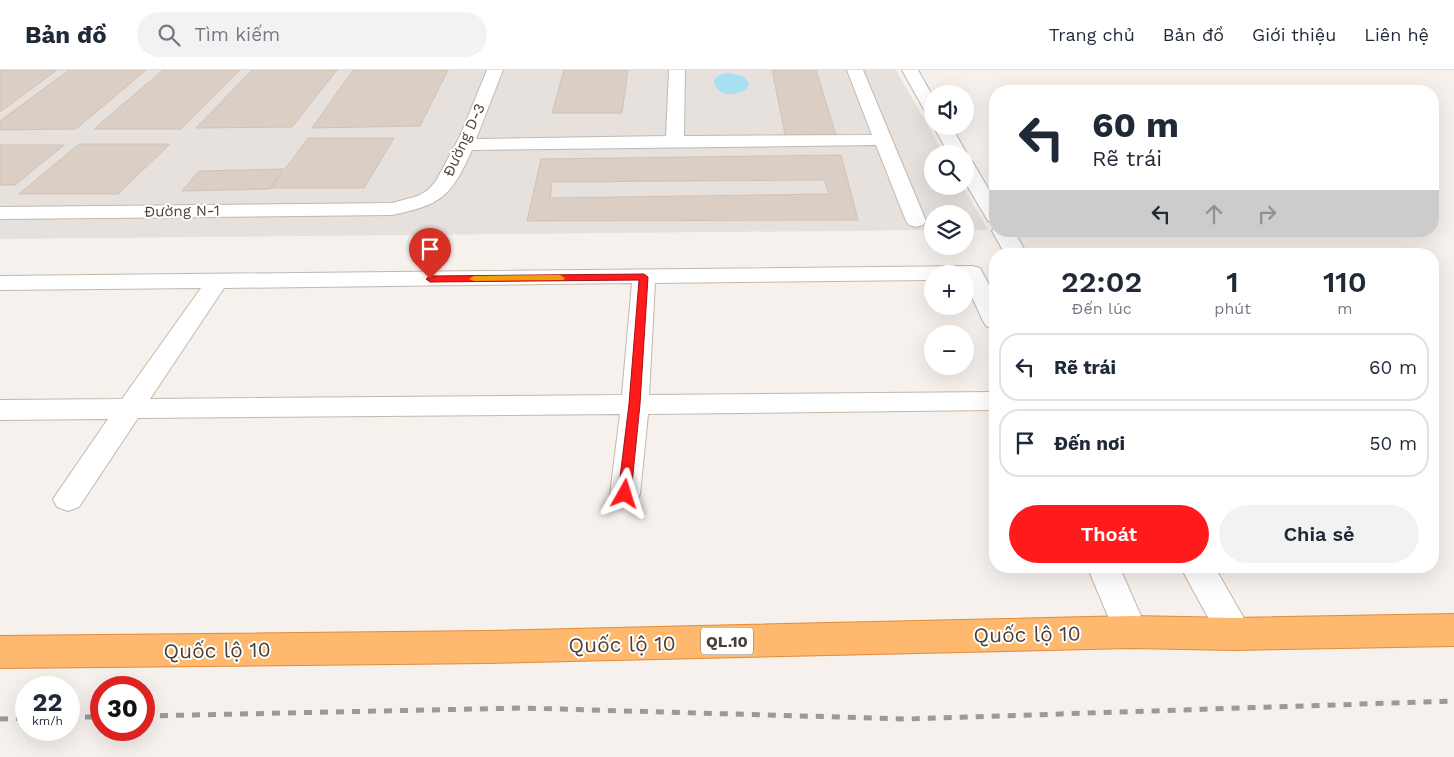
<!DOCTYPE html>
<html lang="vi">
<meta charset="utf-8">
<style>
:root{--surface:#fff;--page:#f2f2f3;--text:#1f2937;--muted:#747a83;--line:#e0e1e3;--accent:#ff1a1b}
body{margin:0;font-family:"Work Sans",sans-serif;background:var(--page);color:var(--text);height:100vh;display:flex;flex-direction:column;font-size:19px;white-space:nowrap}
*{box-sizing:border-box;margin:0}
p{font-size:16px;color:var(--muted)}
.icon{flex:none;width:28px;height:28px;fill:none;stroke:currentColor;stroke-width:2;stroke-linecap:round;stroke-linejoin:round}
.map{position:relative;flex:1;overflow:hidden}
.details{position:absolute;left:989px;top:178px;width:450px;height:325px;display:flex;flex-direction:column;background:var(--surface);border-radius:20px;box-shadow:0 5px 20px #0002}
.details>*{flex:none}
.banner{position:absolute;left:989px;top:15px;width:450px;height:152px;border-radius:20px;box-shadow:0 5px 20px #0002;background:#fff;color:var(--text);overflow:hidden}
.tools{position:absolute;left:924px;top:15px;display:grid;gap:10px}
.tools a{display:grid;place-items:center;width:50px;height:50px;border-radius:50%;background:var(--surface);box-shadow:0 5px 20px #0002;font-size:25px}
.speed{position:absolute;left:15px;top:606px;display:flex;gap:10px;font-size:25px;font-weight:700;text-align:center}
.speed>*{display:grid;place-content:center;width:65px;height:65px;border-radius:50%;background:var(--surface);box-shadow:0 5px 20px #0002;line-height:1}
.speed small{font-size:12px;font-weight:400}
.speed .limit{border:8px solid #d22;background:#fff;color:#111}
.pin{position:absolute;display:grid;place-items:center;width:42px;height:42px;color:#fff;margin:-51px -21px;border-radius:50% 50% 50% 0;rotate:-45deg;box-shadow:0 0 5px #0007}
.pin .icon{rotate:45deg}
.me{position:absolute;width:55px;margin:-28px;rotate:6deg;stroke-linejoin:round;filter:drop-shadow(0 0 4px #0008)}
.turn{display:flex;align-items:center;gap:18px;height:105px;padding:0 20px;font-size:22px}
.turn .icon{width:65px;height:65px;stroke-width:2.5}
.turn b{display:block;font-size:35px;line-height:42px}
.lanes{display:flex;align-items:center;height:48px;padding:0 20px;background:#0003;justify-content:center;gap:25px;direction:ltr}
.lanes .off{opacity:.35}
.eta{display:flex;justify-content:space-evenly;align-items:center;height:85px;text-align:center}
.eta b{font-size:30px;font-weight:600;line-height:35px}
.primary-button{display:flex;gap:10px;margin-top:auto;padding:10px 20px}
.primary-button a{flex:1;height:58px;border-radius:30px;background:var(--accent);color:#fff;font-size:20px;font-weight:600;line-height:58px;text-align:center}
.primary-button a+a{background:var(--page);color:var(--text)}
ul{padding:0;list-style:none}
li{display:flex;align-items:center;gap:15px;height:68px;margin:0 10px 8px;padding:0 10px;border:2px solid var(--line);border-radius:20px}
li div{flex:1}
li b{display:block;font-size:19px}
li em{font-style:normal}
header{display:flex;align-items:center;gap:30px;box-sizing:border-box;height:70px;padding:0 25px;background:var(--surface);border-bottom:1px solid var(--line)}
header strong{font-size:24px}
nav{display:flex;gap:28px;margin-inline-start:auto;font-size:18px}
.search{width:350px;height:45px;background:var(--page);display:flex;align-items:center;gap:12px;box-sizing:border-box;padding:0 18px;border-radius:28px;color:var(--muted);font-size:19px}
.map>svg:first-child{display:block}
.industrial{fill:#e6e1dd}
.water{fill:#a8e0f3}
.building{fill:#dbcec4;stroke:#d3c2b4;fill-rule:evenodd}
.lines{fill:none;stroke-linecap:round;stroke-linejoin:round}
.minor-casing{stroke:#c2b8ae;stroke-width:2}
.highway-casing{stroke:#e28b3a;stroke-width:2}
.minor{fill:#fff;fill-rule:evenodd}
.highway{fill:#ffb96e;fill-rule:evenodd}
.rail{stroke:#9a9a9a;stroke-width:5;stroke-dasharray:8 8;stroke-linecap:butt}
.route{fill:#ff1a1b;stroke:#a61112}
.slow{fill:#f59e0b}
.labels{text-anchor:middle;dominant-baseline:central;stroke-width:4;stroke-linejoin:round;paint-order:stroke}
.far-street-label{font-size:15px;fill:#4b4139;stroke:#fff}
.shield{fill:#fff;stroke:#817a74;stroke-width:1}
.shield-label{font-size:16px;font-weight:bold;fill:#4b4139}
.near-street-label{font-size:21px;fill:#4b4139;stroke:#fff}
</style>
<header>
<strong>Bản đồ</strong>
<div class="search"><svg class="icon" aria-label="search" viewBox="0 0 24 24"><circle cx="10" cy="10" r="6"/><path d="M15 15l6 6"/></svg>Tìm kiếm</div>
<nav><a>Trang chủ</a><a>Bản đồ</a><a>Giới thiệu</a><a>Liên hệ</a></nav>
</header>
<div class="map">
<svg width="1454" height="687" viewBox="0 0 1454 687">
<rect width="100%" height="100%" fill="#f6f1ec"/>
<!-- industrial -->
<polygon class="industrial" points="0,0 896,0 944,84 932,84 932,116 963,116 988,160 965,160 965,144 932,144 932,160 0,169"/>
<!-- water -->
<path class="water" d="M726,3L743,6L749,13L748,18C737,26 716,29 714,10L718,6Z"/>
<!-- building -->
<g class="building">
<polygon points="0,0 57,0 0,42"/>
<polygon points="69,0 146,0 76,59 0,60 0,51"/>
<polygon points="163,0 240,0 181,59 94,59"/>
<polygon points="252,0 337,0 292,57 196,58"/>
<polygon points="353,0 448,0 420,56 312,58"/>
<polygon points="564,0 628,0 622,43 552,43"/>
<polygon points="772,0 816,0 837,68 786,69"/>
<polygon points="308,68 394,68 364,118 271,118"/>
<polygon points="79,74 170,74 118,124 19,124"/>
<polygon points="0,75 64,75 15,115 0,115"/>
<path d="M841,85L858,150L527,151L541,89ZM824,110L829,124L550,128L552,112Z"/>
<polygon points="283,99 270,119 182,121 199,101"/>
</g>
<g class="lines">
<!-- minor casing -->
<g class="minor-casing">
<g id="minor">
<path d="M487,0H503L476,69L666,66L669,0H685L684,66L872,65L847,0H863L926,151L923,155L916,157L909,155L906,151L876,75L472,80C451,127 441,135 392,145L0,149V137L392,133L418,126L428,120L436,111L460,66Z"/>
<polygon points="902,0 918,0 932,25 932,44 926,43"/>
<polygon points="933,56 951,56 967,84 965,87 965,84 949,84"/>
<polygon points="965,89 972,91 995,130 995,153 988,151 965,112"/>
<polygon points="995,157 995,161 1014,161 1027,184 1005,184 992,161"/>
<path d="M972,196L980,198L995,226V259L986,256L983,251L965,212V204H932V210L655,213L649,325L995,322V340L648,344L640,424L636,432L625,436L614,432L610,424L620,344L138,348L79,437L68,441L57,437L53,429L108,349L0,350V330L122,329L201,218L0,220V206ZM632,213L622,325L150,329L224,218Z"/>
<polygon points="1087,496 1119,496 1148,562 1143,573 1131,578 1119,573"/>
<polygon points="1180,496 1214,496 1253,564 1247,575 1235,580 1223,575"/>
</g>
</g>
<!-- highway casing -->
<g class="highway-casing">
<polygon id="highway" points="1454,544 1454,576 1235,580 1131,578 488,593 0,598 0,566 488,561 1131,546 1235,548"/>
</g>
<!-- minor -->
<use href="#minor" class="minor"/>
<!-- highway -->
<use href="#highway" class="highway"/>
<!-- rail -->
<g class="rail">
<polyline points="144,646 522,638 908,649 1454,631"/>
<polyline points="69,647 101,647"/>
<polyline points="0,649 26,648"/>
</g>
</g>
<!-- route -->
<polygon class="route" points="644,204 648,207 640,334 631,424 629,427 620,427 618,424 629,334 639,210 430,212 426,209 430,206"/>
<!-- slow -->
<polygon class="slow" points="560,205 565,208 563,210 474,211 469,209 474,206"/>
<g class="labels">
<!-- far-street labels -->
<g class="far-street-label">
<text transform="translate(464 70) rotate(-65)">Đường D-3</text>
<text transform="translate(182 141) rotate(-1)">Đường N-1</text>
</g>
<!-- shield labels -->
<rect class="shield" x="701" y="557.5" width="52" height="27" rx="4"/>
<g class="shield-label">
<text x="727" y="571">QL.10</text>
</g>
<!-- near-street labels -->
<g class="near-street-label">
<text transform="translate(1027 564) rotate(-1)">Quốc lộ 10</text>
<text transform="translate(622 574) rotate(-1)">Quốc lộ 10</text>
<text transform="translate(217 580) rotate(-1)">Quốc lộ 10</text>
</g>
</g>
</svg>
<div class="tools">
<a><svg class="icon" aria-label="sound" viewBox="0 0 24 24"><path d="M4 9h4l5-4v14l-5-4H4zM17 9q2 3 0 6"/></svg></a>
<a><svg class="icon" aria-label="search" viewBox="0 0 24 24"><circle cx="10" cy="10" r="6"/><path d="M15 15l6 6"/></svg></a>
<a><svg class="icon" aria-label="layers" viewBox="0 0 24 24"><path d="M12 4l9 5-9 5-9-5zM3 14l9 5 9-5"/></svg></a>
<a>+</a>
<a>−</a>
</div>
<div class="speed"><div>22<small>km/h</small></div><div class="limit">30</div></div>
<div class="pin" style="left:430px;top:209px;background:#d93025"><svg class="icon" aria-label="arrive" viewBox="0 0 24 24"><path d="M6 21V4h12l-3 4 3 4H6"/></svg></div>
<svg class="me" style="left:625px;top:424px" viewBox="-20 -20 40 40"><path d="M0-17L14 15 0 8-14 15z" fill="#ff1a1b" stroke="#fff" stroke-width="4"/></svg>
<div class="banner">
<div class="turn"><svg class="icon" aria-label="left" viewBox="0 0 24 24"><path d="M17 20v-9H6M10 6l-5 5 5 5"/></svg><div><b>60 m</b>Rẽ trái</div></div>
<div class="lanes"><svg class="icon" aria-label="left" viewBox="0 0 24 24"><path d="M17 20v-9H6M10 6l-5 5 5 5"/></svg><svg class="icon off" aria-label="ahead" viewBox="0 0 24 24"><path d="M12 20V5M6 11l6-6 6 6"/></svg><svg class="icon off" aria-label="right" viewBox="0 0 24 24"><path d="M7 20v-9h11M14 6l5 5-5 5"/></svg></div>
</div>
<section class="details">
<div class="eta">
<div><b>22:02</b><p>Đến lúc</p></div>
<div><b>1</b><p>phút</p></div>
<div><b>110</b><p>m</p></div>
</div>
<ul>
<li><svg class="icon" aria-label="left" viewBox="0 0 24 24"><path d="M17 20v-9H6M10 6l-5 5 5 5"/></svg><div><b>Rẽ trái</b></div><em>60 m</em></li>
<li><svg class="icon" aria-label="arrive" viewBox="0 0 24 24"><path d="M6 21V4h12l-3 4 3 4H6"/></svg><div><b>Đến nơi</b></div><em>50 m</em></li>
</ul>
<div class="primary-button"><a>Thoát</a><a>Chia sẻ</a></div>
</section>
</div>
